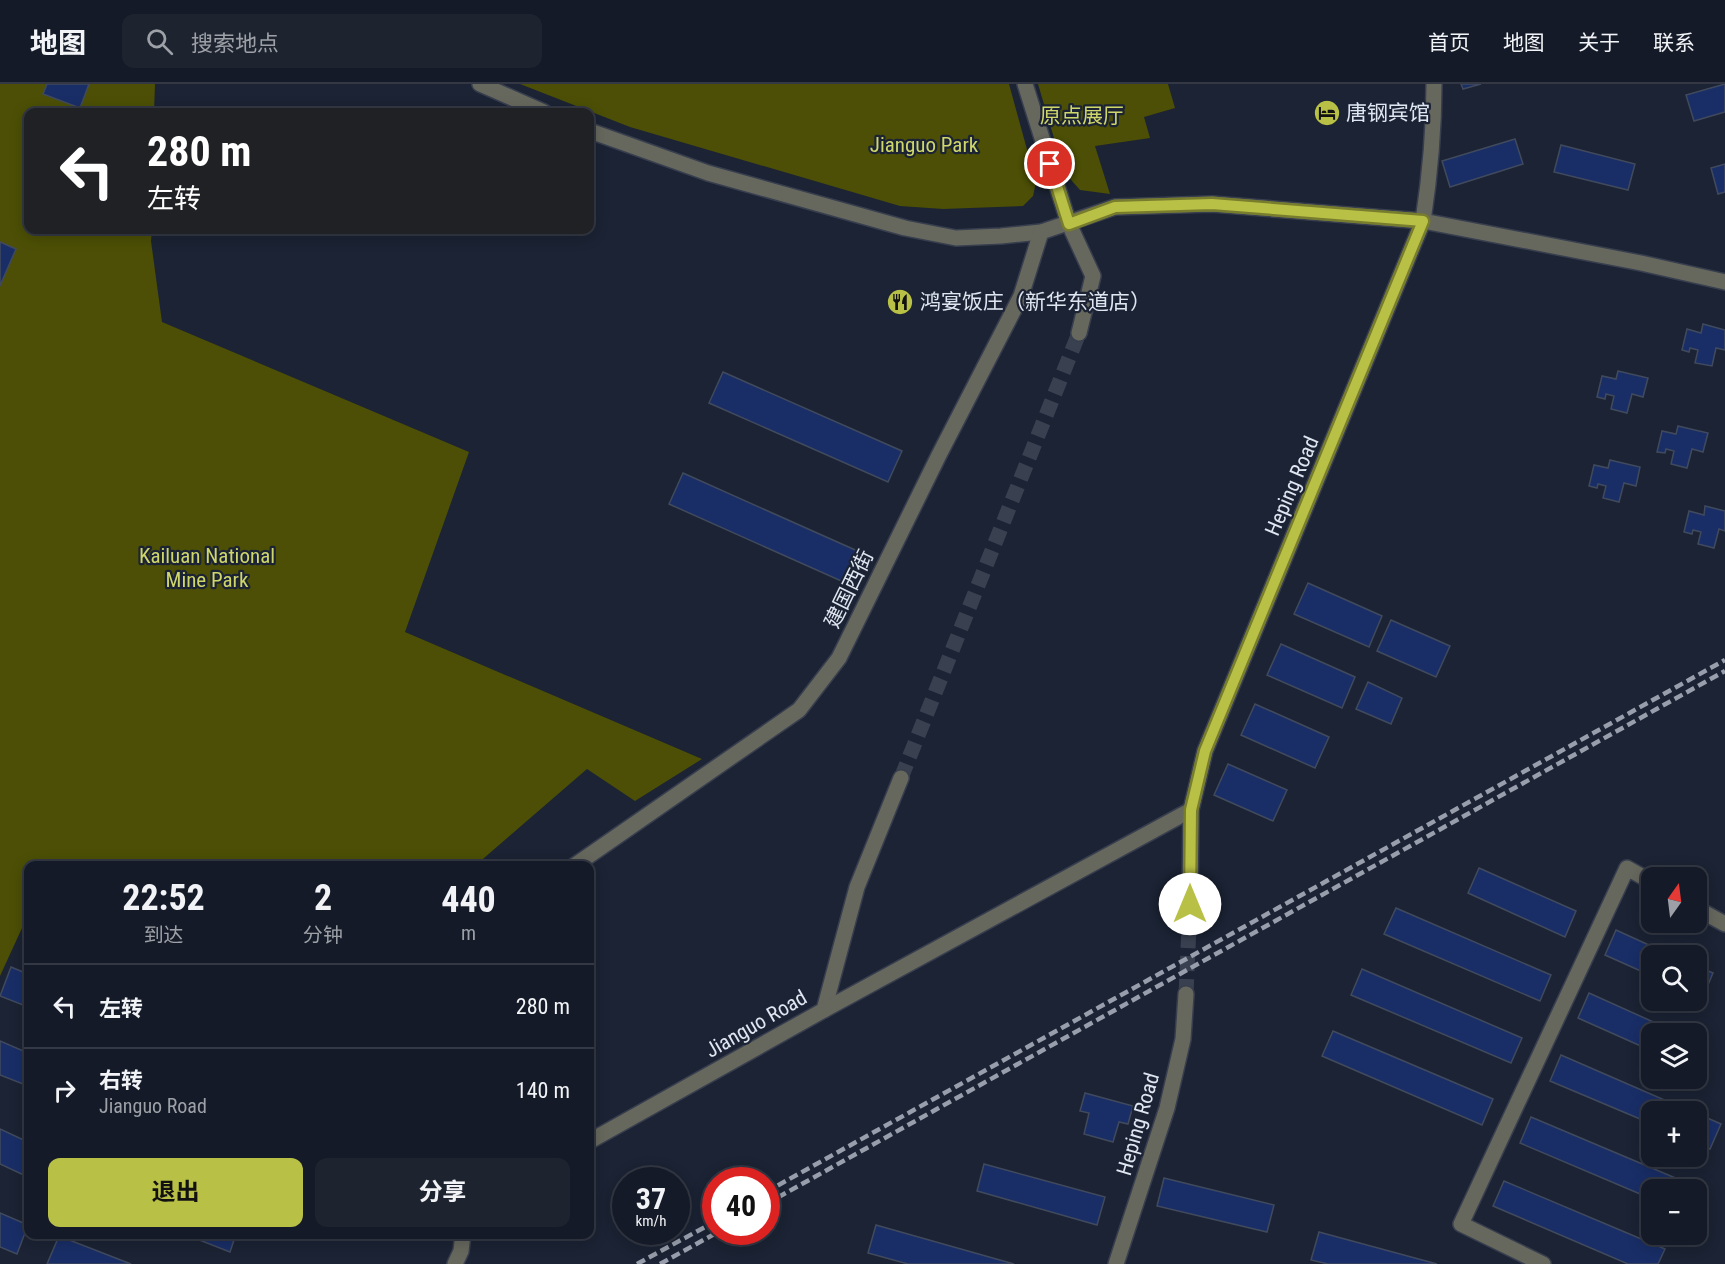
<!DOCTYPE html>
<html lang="zh">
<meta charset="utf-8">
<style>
:root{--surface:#141a27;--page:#1d232f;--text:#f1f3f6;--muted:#9da1a7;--line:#333844;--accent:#b9c046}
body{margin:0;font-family:"Roboto Condensed","Noto Sans SC",sans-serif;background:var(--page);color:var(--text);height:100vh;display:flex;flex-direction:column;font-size:22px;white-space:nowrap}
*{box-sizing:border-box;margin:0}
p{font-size:20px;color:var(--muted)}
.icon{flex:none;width:33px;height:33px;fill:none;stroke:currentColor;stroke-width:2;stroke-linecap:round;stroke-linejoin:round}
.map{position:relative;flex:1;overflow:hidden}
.sheet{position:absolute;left:24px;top:777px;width:570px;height:378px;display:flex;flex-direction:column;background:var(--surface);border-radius:12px;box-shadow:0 3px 15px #0003,0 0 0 2px var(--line)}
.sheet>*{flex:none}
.top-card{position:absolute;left:24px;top:24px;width:570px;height:126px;border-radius:12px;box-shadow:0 3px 15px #0003,0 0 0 2px var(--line);background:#202124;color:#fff;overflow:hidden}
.needle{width:39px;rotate:14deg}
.fabs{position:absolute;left:1641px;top:783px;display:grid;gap:12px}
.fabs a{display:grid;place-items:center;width:66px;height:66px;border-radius:12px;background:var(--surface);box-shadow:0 3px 15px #0003,0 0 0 2px var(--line);font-size:30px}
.speed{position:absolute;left:612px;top:1083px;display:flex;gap:12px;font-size:30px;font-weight:700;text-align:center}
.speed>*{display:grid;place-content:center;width:78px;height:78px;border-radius:50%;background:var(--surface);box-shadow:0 3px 15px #0003,0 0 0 2px var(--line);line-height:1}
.speed small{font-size:15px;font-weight:400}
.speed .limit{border:9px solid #d22;background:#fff;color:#111}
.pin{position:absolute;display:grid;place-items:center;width:51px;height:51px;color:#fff;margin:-26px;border:3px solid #fff;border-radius:50%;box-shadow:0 2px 6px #0007}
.me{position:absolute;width:66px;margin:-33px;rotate:0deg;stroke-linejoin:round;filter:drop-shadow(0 0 4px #0008)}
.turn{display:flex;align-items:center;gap:21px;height:126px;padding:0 24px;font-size:27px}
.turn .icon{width:78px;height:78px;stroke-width:2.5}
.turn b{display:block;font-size:42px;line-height:51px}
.eta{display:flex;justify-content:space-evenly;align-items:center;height:102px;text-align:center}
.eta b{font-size:36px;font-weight:700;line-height:42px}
.button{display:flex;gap:12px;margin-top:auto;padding:12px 24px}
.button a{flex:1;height:69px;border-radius:12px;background:var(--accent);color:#111;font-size:24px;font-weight:700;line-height:69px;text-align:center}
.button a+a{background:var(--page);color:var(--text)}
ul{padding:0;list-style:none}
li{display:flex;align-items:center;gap:18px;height:84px;padding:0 24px;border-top:2px solid var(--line)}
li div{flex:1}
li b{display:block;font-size:22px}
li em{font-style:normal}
header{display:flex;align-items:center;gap:36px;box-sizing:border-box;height:84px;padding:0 30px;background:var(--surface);border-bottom:2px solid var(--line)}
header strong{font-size:28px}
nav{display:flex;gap:33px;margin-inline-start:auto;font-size:21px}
.search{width:420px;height:54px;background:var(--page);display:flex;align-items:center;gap:15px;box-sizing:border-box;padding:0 21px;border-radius:12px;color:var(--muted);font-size:22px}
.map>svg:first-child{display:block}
.green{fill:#4c4f05}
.building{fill:#192e67;stroke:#414a5d;stroke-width:1.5}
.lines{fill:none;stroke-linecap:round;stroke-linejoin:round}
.pedestrian-tunnel{stroke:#394050;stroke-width:15;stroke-dasharray:15 8;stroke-linecap:butt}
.tertiary-tunnel{stroke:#394050;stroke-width:15;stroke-dasharray:15 8;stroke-linecap:butt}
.pedestrian-casing{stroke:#373e4e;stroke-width:18}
.minor-casing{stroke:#373e4e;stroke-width:18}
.tertiary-casing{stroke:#373e4e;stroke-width:18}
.pedestrian{stroke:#66675d;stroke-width:15}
.minor{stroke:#66675d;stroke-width:15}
.tertiary{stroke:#66675d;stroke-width:15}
.rail{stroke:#989eab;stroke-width:4.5;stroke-dasharray:9 4.5;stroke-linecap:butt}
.route-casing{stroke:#787d2e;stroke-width:15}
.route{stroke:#b9c046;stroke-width:10}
.labels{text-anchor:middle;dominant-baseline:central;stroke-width:4.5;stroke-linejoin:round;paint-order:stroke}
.poi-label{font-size:21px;fill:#e0e6f1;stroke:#1b2334;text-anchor:start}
.park-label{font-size:21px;fill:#cfd66a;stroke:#1b2334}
.street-label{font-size:21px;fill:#e0e6f1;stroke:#1b2334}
</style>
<header>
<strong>地图</strong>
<div class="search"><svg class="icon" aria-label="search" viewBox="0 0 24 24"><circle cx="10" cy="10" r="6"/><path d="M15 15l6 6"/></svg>搜索地点</div>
<nav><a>首页</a><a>地图</a><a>关于</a><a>联系</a></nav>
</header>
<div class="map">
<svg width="1725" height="1180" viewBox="0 0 1725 1180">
<rect width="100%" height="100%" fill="#1b2334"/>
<!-- green -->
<g class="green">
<polygon points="0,0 155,0 154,28 28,28 28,146 152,146 151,157 162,238 469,368 405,548 702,675 635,717 587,685 476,781 28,782 28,831 0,892"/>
<polygon points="520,0 1009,0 1036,98 1033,112 1023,122 943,125 900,122 630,43"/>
<polygon points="1038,0 1168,0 1175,24 1144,33 1150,54 1095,62 1110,110 1080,106 1064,88"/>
</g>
<!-- building -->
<g class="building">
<polygon points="47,0 89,0 80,24 43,10"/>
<polygon points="1461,0 1481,0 1463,5"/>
<polygon points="1725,0 1725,28 1694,37 1686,11"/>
<polygon points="1515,55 1523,80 1450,103 1442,77"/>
<polygon points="1561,61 1635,80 1628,106 1554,88"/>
<polygon points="1725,80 1725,108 1718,110 1711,84"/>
<polygon points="0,158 16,165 0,202"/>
<polygon points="1703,240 1725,246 1725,266 1716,264 1712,282 1695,279 1698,266 1690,264 1689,268 1682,266 1687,245 1701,249"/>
<polygon points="1618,287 1648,294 1643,313 1632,310 1627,329 1611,325 1614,312 1606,310 1605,315 1597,313 1602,292 1616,295"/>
<polygon points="723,288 902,367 888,398 709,319"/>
<polygon points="1678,342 1708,349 1703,368 1692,365 1687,384 1671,380 1674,367 1666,365 1665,369 1657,368 1662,347 1676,350"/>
<polygon points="1610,376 1640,383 1636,402 1624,399 1619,418 1603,414 1606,402 1598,400 1597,404 1589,402 1594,381 1608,384"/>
<polygon points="683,389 862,469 848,500 669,420"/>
<polygon points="1705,422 1725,427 1725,447 1719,445 1714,464 1698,460 1701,448 1693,446 1692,450 1684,448 1689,427 1704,431"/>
<polygon points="1308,499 1382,532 1369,563 1294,530"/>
<polygon points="1391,536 1450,562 1436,593 1377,567"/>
<polygon points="1281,560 1355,593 1342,624 1267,591"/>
<polygon points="1368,598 1402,614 1391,640 1356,625"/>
<polygon points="1255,620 1329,653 1315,684 1241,651"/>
<polygon points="1228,680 1287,706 1273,737 1214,711"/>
<polygon points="1479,784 1576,827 1565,853 1468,809"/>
<polygon points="1396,824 1551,891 1540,917 1384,850"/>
<polygon points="1616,846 1673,872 1652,872 1652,892 1605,871"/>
<polygon points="1696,882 1713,889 1702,915 1696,912"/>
<polygon points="11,883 28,890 28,923 0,912"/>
<polygon points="1362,885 1522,954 1511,979 1351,911"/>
<polygon points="1589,909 1680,950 1652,950 1652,967 1578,934"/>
<polygon points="1333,947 1493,1015 1482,1041 1322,972"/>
<polygon points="0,957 28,969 28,1002 0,991"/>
<polygon points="1561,971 1692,1028 1652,1028 1652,1040 1550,997"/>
<polygon points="1085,1009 1133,1022 1128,1040 1119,1038 1113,1058 1084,1050 1089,1029 1080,1027"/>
<polygon points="1696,1029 1721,1040 1710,1065 1696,1060"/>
<polygon points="1531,1033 1692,1101 1690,1106 1652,1106 1652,1115 1520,1059"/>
<polygon points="0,1045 28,1058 28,1093 0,1080"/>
<polygon points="984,1080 1105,1113 1097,1141 977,1107"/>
<polygon points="1164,1094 1274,1121 1267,1148 1157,1122"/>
<polygon points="1504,1097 1665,1165 1658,1180 1628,1180 1493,1122"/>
<polygon points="0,1129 28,1141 17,1170 0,1163"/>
<polygon points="876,1141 1014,1180 908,1180 868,1169"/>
<polygon points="1319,1148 1437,1180 1328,1180 1311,1176"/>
<polygon points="184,1150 236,1150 230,1168"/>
<polygon points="59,1152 131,1180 47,1180"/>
</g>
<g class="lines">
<!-- pedestrian-tunnel -->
<polyline class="pedestrian-tunnel" points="901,694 1079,249"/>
<!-- tertiary-tunnel -->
<polyline class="tertiary-tunnel" points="1186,910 1190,820"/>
<!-- pedestrian casing -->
<g class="pedestrian-casing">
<g id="pedestrian">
<polyline points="1069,140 1093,192 1079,249"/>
<polyline points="824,926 857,803 901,694"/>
</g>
</g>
<!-- minor casing -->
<g class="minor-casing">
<g id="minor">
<polyline points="480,0 544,28"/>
<polyline points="1025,0 1069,140"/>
<polyline points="590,47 708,89 905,144 956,154 1001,152 1041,148 1115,123 1212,120 1423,137 1641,179 1725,198"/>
<polyline points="574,782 799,626 839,574 939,371 1021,212 1041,148"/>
<polyline points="1696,824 1725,840"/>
<polyline points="590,1057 824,926 1191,726"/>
<polyline points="455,1180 461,1167 463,1150"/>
<polyline points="1543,1180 1461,1140 1627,784 1652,798"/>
</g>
</g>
<!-- tertiary casing -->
<g class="tertiary-casing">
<g id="tertiary">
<path d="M1190,820L1191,726L1205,667L1423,137C1430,91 1434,46 1434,0"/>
<polyline points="1116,1180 1167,1024 1183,955 1186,910"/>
</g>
</g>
<!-- pedestrian -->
<use href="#pedestrian" class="pedestrian"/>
<!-- minor -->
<use href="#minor" class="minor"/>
<!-- tertiary -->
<use href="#tertiary" class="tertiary"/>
<!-- rail -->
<g class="rail">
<polyline points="766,1108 1725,576"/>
<polyline points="766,1120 1725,587"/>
<polyline points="637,1180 716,1137"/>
<polyline points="660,1180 718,1148"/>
</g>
</g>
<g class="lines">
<!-- route casing -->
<g class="route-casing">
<polyline id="route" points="1050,80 1069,140 1115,123 1212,120 1423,137 1205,667 1191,726 1190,820"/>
</g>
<!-- route -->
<use href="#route" class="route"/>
</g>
<!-- icons -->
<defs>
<g id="hotel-disc" transform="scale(1.35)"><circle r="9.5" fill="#b9c046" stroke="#1b2334"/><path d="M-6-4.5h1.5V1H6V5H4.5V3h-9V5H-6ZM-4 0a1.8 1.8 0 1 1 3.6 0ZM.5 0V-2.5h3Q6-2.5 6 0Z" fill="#111"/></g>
<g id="restaurant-disc" transform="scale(1.35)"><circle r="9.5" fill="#b9c046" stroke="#1b2334"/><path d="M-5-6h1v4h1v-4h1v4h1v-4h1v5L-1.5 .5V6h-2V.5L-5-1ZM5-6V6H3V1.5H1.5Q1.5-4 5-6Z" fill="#111"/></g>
</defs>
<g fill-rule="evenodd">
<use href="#hotel-disc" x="1327" y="29"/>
<use href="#restaurant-disc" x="900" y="218"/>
</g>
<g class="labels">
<!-- poi labels -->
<g class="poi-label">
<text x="1346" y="29">唐钢宾馆</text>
<text x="920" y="218">鸿宴饭庄（新华东道店）</text>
</g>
<!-- park labels -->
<g class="park-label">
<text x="1082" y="32">原点展厅</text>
<text x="924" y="61">Jianguo Park</text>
<text x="207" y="472">Kailuan National<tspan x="207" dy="24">Mine Park</tspan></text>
</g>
<!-- street labels -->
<g class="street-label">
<text transform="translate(1292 402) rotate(-67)">Heping Road</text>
<text transform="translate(849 505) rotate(-64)">建国西街</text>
<text transform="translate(756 940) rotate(-30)">Jianguo Road</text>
<text transform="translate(1138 1040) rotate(-74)">Heping Road</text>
</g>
</g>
</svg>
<div class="fabs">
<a><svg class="needle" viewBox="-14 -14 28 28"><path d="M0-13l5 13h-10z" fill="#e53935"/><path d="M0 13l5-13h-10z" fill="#9da1a7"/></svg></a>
<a><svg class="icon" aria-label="search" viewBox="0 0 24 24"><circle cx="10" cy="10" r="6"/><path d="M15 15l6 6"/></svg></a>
<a><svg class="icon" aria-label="layers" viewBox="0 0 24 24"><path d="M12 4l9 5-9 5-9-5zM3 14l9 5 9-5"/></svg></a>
<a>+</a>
<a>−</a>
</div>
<div class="speed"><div>37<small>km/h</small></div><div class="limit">40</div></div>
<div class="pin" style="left:1050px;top:80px;background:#d93025"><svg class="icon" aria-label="arrive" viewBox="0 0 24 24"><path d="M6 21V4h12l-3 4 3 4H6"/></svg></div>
<svg class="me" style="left:1190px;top:820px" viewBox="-20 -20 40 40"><circle r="19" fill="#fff"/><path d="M0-13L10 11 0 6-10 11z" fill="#b9c046"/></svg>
<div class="top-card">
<div class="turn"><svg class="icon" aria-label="left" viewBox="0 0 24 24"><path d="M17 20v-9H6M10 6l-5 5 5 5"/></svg><div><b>280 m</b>左转</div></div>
</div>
<section class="sheet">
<div class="eta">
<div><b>22:52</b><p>到达</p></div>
<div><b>2</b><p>分钟</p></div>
<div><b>440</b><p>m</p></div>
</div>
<ul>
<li><svg class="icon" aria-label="left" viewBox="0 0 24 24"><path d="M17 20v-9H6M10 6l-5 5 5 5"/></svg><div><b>左转</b></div><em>280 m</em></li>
<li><svg class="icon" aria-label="right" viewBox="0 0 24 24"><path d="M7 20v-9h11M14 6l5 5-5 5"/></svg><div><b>右转</b><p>Jianguo Road</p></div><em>140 m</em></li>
</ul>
<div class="button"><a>退出</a><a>分享</a></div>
</section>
</div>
